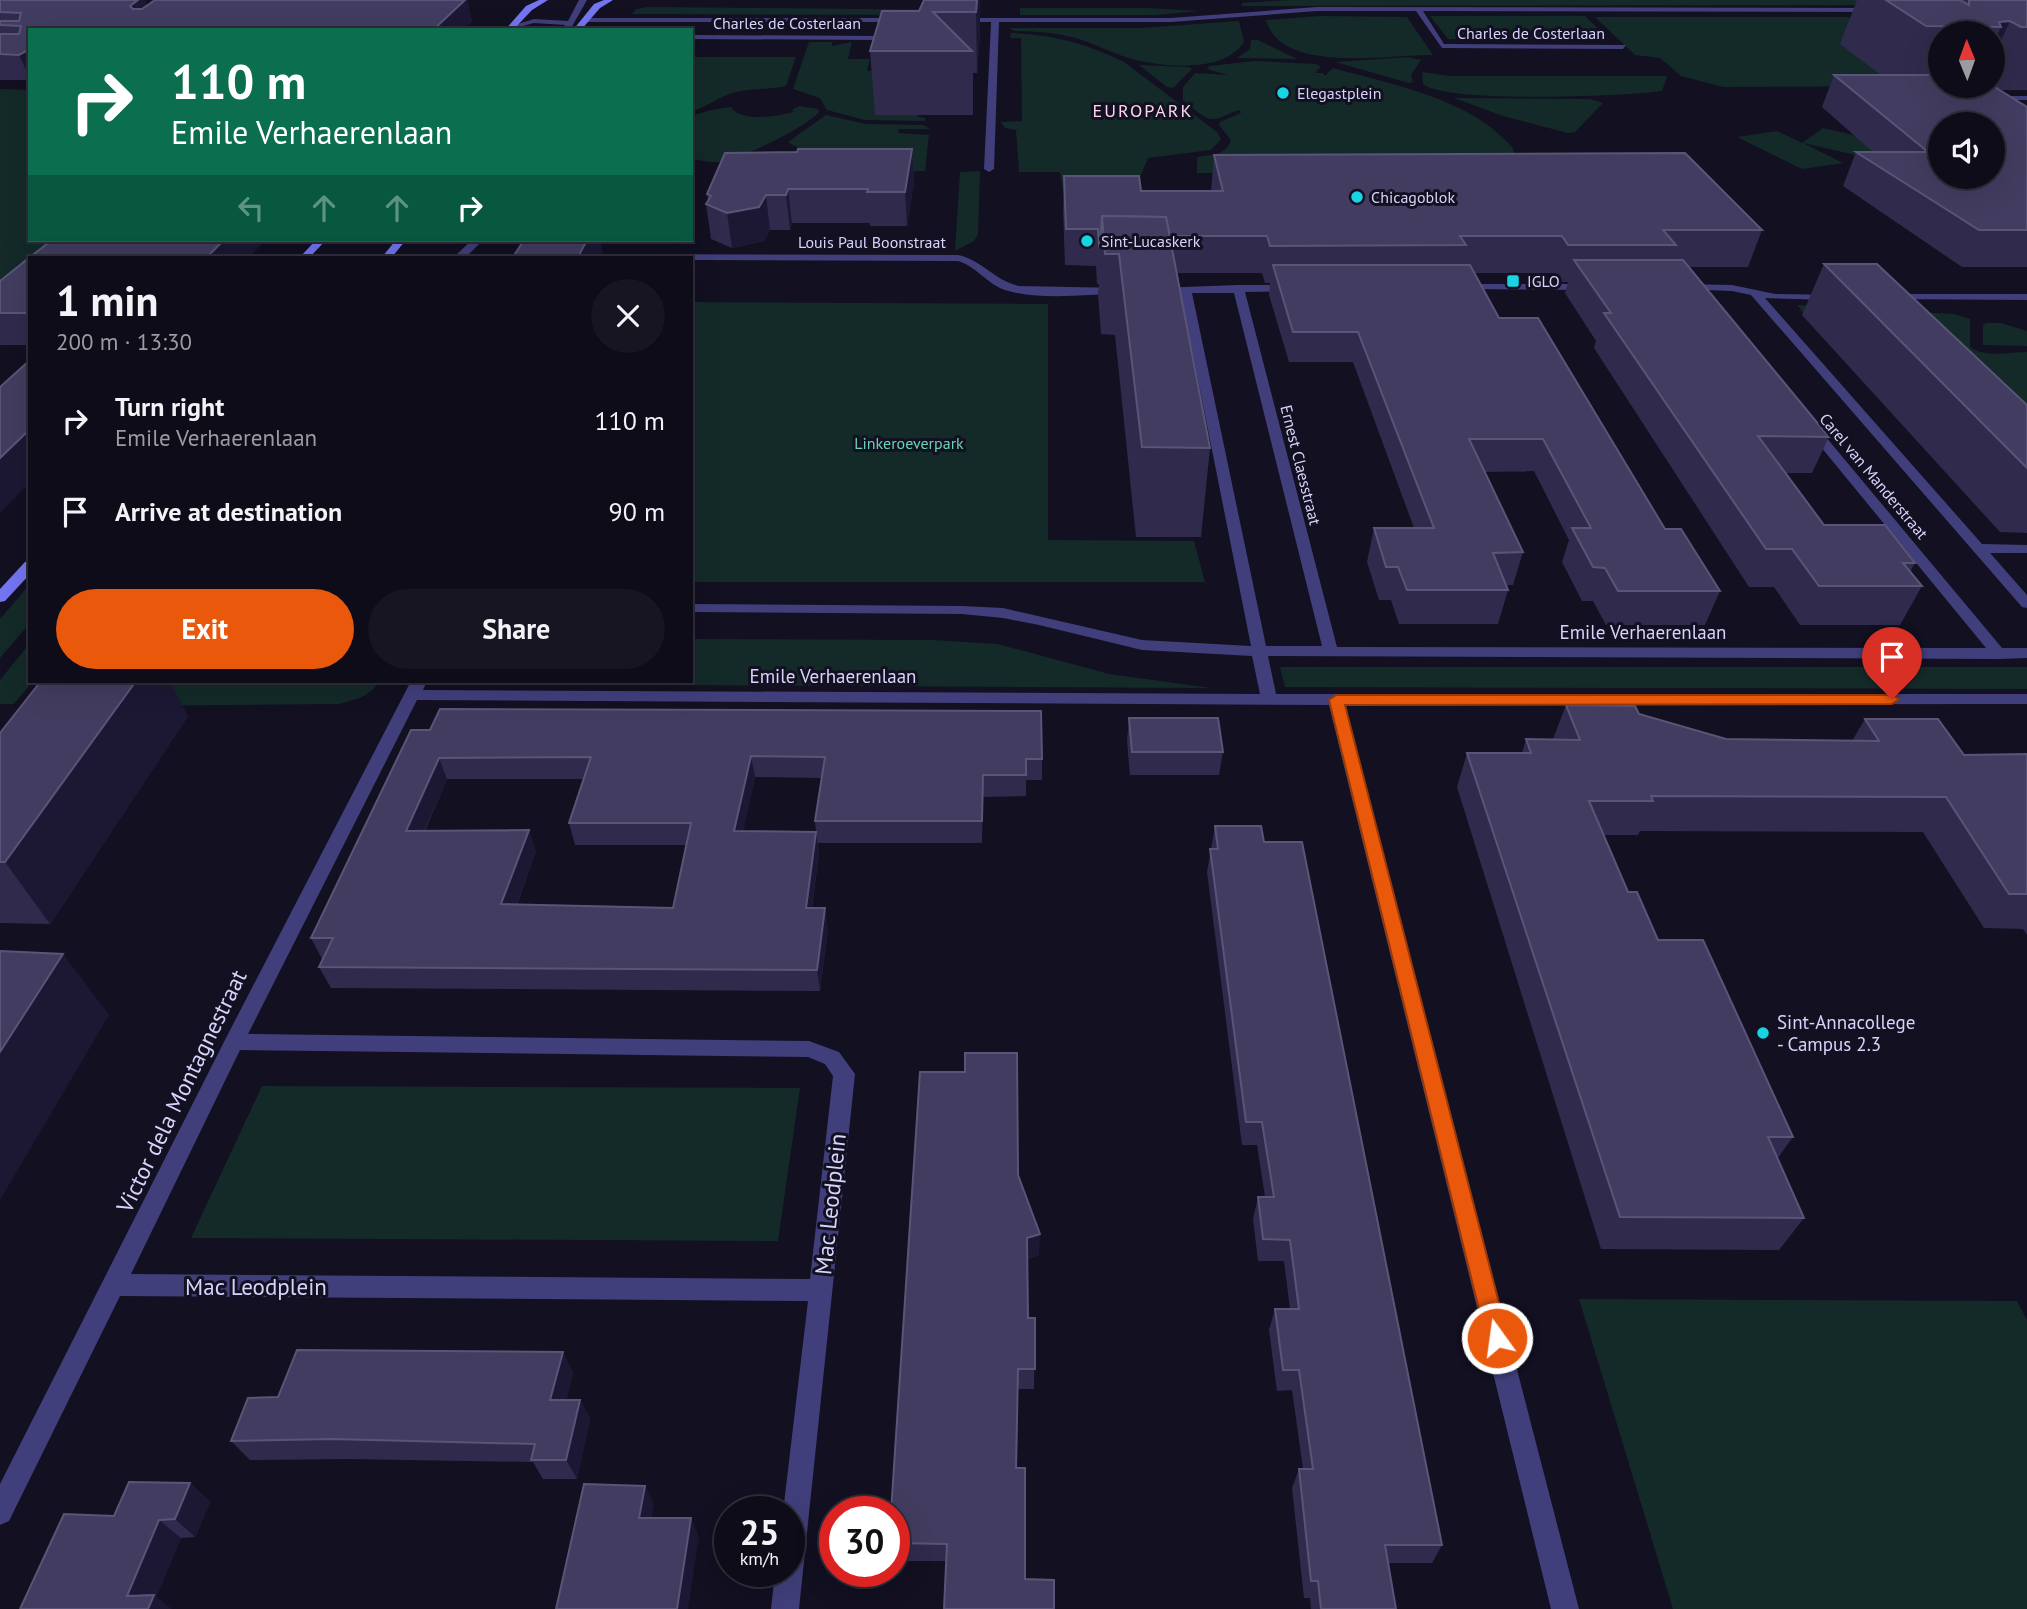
<!DOCTYPE html>
<meta charset="utf-8">
<style>
:root{--surface:#0e0c19;--page:#171522;--text:#f1f3f6;--muted:#9b9ba2;--line:#2e2c38;--accent:#ea580c}
body{margin:0;font-family:"PT Sans",sans-serif;background:var(--page);color:var(--text);height:100vh;display:flex;flex-direction:column;font-size:26px;white-space:nowrap}
*{box-sizing:border-box;margin:0}
p{font-size:23px;color:var(--muted)}
.icon{flex:none;width:38px;height:38px;fill:none;stroke:currentColor;stroke-width:2;stroke-linecap:round;stroke-linejoin:round}
.map{position:relative;flex:1;overflow:hidden}
.panel{position:absolute;left:28px;top:256px;width:665px;height:427px;display:flex;flex-direction:column;background:var(--surface);border-radius:0px;box-shadow:0 7px 28px #0002,0 0 0 2px var(--line)}
.panel>*{flex:none}
.guide{position:absolute;left:28px;top:28px;width:665px;height:214px;border-radius:0px;box-shadow:0 7px 28px #0002,0 0 0 2px var(--line);background:#0b6e4f;color:#fff;overflow:hidden}
.needle{width:46px;rotate:359deg}
.fabs{position:absolute;left:1928px;top:21px;display:grid;gap:14px}
.fabs a{display:grid;place-items:center;width:77px;height:77px;border-radius:50%;background:var(--surface);box-shadow:0 7px 28px #0002,0 0 0 2px var(--line);font-size:35px}
.speed{position:absolute;left:714px;top:1496px;display:flex;gap:14px;font-size:35px;font-weight:700;text-align:center}
.speed>*{display:grid;place-content:center;width:91px;height:91px;border-radius:50%;background:var(--surface);box-shadow:0 7px 28px #0002,0 0 0 2px var(--line);line-height:1}
.speed small{font-size:18px;font-weight:400}
.speed .limit{border:10px solid #d22;background:#fff;color:#111}
.pin{position:absolute;display:grid;place-items:center;width:60px;height:60px;color:#fff;margin:-72px -30px;border-radius:50% 50% 50% 0;rotate:-45deg;box-shadow:0 0 7px #0007}
.pin .icon{rotate:45deg}
.me{position:absolute;width:77px;margin:-38px;rotate:346deg;stroke-linejoin:round;filter:drop-shadow(0 0 5px #0008)}
.turn{display:flex;align-items:center;gap:24px;height:147px;padding:0 28px;font-size:32px}
.turn .icon{width:91px;height:91px;stroke-width:2.5}
.turn b{display:block;font-size:49px;line-height:60px}
.lanes{display:flex;align-items:center;height:66px;padding:0 28px;background:#0003;justify-content:center;gap:35px;direction:ltr}
.lanes .off{opacity:.35}
.round{display:grid;place-items:center;flex:none;width:74px;height:74px;border-radius:37px;background:var(--page)}
.overview{display:flex;align-items:center;justify-content:space-between;height:119px;padding:0 28px}
h1{font-size:42px;font-weight:600;line-height:52px}
.action{display:flex;gap:14px;margin-top:auto;padding:14px 28px}
.action a{flex:1;height:80px;border-radius:42px;background:var(--accent);color:#fff;font-size:28px;font-weight:600;line-height:80px;text-align:center}
.action a+a{background:var(--page);color:var(--text)}
ul{padding:0;list-style:none}
li{display:flex;align-items:center;gap:21px;height:91px;padding:0 28px}
li div{flex:1}
li b{display:block;font-size:26px}
li em{font-style:normal}
.map>svg:first-child{display:block}
.green{fill:#132a29}
.lines{fill:none;stroke-linecap:round;stroke-linejoin:round}
.street{fill:#403f7b;fill-rule:evenodd}
.secondary{fill:#7475f1;fill-rule:evenodd}
.wall{fill:#302b4d;fill-rule:evenodd}
.shaded-wall{fill:#1c1834}
.building{fill:#423d60;stroke:#595578;stroke-width:2;fill-rule:evenodd}
.route{fill:#ea580c;stroke:#983908;stroke-width:2}
.poi-dot{fill:#17d5e3;stroke:#121021;stroke-width:2.5}
.labels{text-anchor:middle;dominant-baseline:central;stroke-width:6;stroke-linejoin:round;paint-order:stroke}
.far-street-label{font-size:16px;fill:#d7d4fb;stroke:#121021}
.far-poi-label{font-size:16px;fill:#d7d4fb;stroke:#121021;text-anchor:start}
.far-park-label{font-size:16px;fill:#67d3b5;stroke:#121021}
.far-neighbourhood-label{font-size:18px;letter-spacing:2px;fill:#fbd6ee;stroke:#121021}
.street-label{font-size:19px;fill:#d7d4fb;stroke:#121021}
.poi-label{font-size:19px;fill:#d7d4fb;stroke:#121021;text-anchor:start}
.near-street-label{font-size:23px;fill:#d7d4fb;stroke:#121021}
</style>
<div class="map">
<svg width="2027" height="1609" viewBox="0 0 2027 1609">
<rect width="100%" height="100%" fill="#121021"/>
<!-- green -->
<g class="green">
<polygon points="1289,0 1947,0 1955,5 1242,6 1242,3"/>
<polygon points="648,7 964,10 964,15 632,14 636,9"/>
<polygon points="1020,8 1146,8 1199,11 1156,15 1020,15"/>
<path d="M1320,16L1407,17L1433,55C1390,54 1281,75 1266,20Z"/>
<polygon points="1430,16 1585,16 1609,39 1448,39"/>
<polygon points="1595,17 1848,17 1941,79 1941,86 1723,87 1681,76 1660,58 1635,55"/>
<path d="M1239,21L1244,42C1224,73 1166,67 1136,60C1116,55 1098,45 1079,39C1058,33 1036,31 1014,31L1010,28H1141Z"/>
<path d="M1011,33C1051,34 1088,44 1124,62L1217,132L1221,139L1211,150L1148,158L1134,191H1063L1060,172H1019L1016,130L1005,128L1001,122L1022,121L1021,38H1010Z"/>
<polygon points="1251,40 1258,40 1297,59 1237,58 1250,49"/>
<polygon points="809,42 832,42 832,46 852,42 848,59 870,59 867,71 926,68 918,117 925,118 925,121 865,120 827,110 820,98 793,89"/>
<path d="M691,57H796L786,86C770,90 753,88 736,92C720,96 707,107 691,112Z"/>
<polygon points="1408,57 1421,60 1411,75 1413,82 1409,83 1335,62"/>
<path d="M1255,61L1316,64L1321,67L1315,73H1323L1325,76L1333,68C1381,81 1443,94 1485,123C1495,130 1504,139 1513,148L1516,164L1500,174L1197,173V157C1211,155 1227,155 1231,140L1219,125L1220,122L1241,113L1239,110C1230,112 1220,120 1212,119C1203,119 1190,105 1183,100V87L1195,73L1228,75L1207,69L1210,66Z"/>
<polygon points="1139,65 1189,67 1192,69 1173,88 1167,87"/>
<path d="M1422,72L1449,76H1667L1662,91C1626,96 1446,104 1423,84Z"/>
<polygon points="0,89 30,90 30,240 95,240 74,257 30,257 30,294 0,319"/>
<polygon points="1454,98 1590,99 1603,103 1575,132 1568,133 1503,116"/>
<path d="M799,106L818,109L819,112C805,128 741,159 719,162C710,163 700,160 691,159V116L711,110L731,107C740,123 779,116 794,112L792,110Z"/>
<polygon points="826,115 866,124 924,125 930,129 899,129 898,133 929,135 925,171 910,171 811,156 788,142"/>
<polygon points="1823,128 1923,151 1904,166 1803,143 1843,163 1802,169 1737,137 1777,131 1802,143"/>
<polygon points="980,171 978,234 974,241 955,251 960,172"/>
<polygon points="691,302 1048,304 1048,540 1194,541 1205,582 691,582"/>
<path d="M1797,305L1954,314L1970,319V347C1984,358 2010,352 2027,352V458L1806,316Z"/>
<polygon points="1986,323 2001,323 2027,331 2027,346 1983,345 1983,325"/>
<polygon points="30,584 30,623 0,658 0,619"/>
<polygon points="691,639 932,640 998,644 1109,674 1211,688 664,685 665,681 691,681"/>
<polygon points="30,643 30,681 33,681 14,704 0,704 0,680"/>
<polygon points="1280,667 2027,667 2027,689 1285,687"/>
<path d="M109,681H379C370,697 355,700 338,704L114,706Z"/>
<polygon points="453,681 646,681 645,684 452,683"/>
<polygon points="262,1086 800,1088 778,1241 191,1238"/>
<polygon points="1579,1299 2017,1301 2027,1320 2027,1609 1673,1609"/>
</g>
<g class="lines">
<!-- street -->
<g class="street">
<polygon points="579,0 587,0 570,30 562,30 565,25 534,23 512,29 508,27 534,19 568,21"/>
<polygon points="1317,7 1876,8 1880,10 1876,12 1423,11 1444,44 1626,45 1623,49 1442,48 1416,11 1317,11 1171,22 999,22 994,169 989,172 984,169 991,22 956,22 953,18 1171,18"/>
<polygon points="585,18 900,18 904,20 900,22 582,22"/>
<polygon points="691,35 883,36 887,38 883,40 691,39"/>
<polygon points="1973,86 1982,86 1998,96 2027,96 2027,100 1993,100"/>
<polygon points="472,240 483,240 469,254 537,254 542,257 414,257 419,254 457,254"/>
<path d="M579,254L958,255C982,260 995,281 1019,286L1122,288L1127,291L1122,294C1084,294 1042,301 1005,290C987,284 976,266 958,261L691,260V257H574Z"/>
<polygon points="1461,284 1591,284 1596,287 1591,290 1457,289 1457,285"/>
<polygon points="1682,284 1732,285 1775,294 1835,295 1836,297 1831,300 1765,298 1982,544 2027,545 2027,553 1990,553 2027,595 2027,608 2022,607 1751,295 1732,291 1678,289 1678,285"/>
<path d="M1238,285H1293L1298,288L1293,291L1245,292L1337,647L1986,648L1807,430L1805,427L1811,423L1815,424L2002,648H2027V658L1999,659L1268,656L1276,694H2027V704L1345,705L1579,1609H1551L1329,705L417,700L248,1034L809,1041L839,1052L855,1074L799,1609H771L775,1572H789V1512H783L808,1301L120,1296L9,1521L0,1525V1484L227,1036L411,681H427L423,690L1260,694L1252,656L1142,650L1039,625L1003,618L962,614L691,612V604L962,606L1003,608L1142,640L1251,646L1181,294H1157L1152,291L1157,288ZM1192,293H1234L1322,646H1266ZM240,1050L808,1057L825,1064L833,1076L810,1279L131,1274Z"/>
<polygon points="1891,294 2027,294 2027,300 1887,299 1886,297"/>
</g>
<!-- secondary -->
<g class="secondary">
<polygon points="539,0 548,0 532,10 513,30 505,30 526,6"/>
<polygon points="604,0 613,0 600,8 581,30 573,30 594,4"/>
<polygon points="316,240 326,240 310,257 300,257"/>
<polygon points="396,240 406,240 392,257 382,257"/>
<polygon points="30,561 30,574 5,601 0,602 0,589 25,562"/>
</g>
</g>
<!-- wall -->
<g class="wall">
<polygon points="0,0 145,0 147,5 155,0 467,0 472,22 30,30 30,80 0,80"/>
<polygon points="980,0 980,32 977,73 973,73 973,115 875,115 870,51 919,11"/>
<path d="M1857,0H2027V90H1999L2027,107V267H1962L1843,186L1856,152H1873L1822,107L1834,75H1881L1840,44ZM1941,33H1993V86H1941Z"/>
<polygon points="912,149 914,182 907,226 870,226 870,223 792,223 790,230 770,230 764,241 732,248 711,239 706,204 708,201 707,194 797,152"/>
<polygon points="1214,155 1762,230 1748,267 1689,267 1829,437 1812,473 1786,473 1824,525 1915,563 1910,572 1922,586 1900,625 1800,625 1774,587 1749,587 1594,348 1596,341 1565,293 1568,282 1558,282 1552,273 1474,273 1499,318 1665,529 1720,591 1705,625 1606,625 1593,601 1582,601 1562,562 1569,540 1534,471 1484,472 1523,552 1513,585 1506,585 1508,590 1498,624 1399,624 1391,600 1379,600 1367,562 1374,528 1414,528 1353,362 1289,362 1269,295 1270,283 1265,283 1262,273 1177,273 1210,448 1201,537 1136,537 1115,335 1101,334 1098,295 1099,284 1097,284 1096,266 1065,265 1063,211 1064,176 1141,191 1211,191"/>
<polygon points="30,257 30,345 0,345 0,313"/>
<polygon points="1824,264 2027,405 2027,533 2000,532 1802,315"/>
<polygon points="1566,705 1639,714 1726,739 1852,741 1865,719 1964,755 2027,754 2027,935 2023,929 1984,928 1923,832 1640,831 1638,835 1603,835 1628,892 1658,940 1793,1137 1777,1159 1804,1218 1779,1250 1601,1249 1457,787 1467,753 1522,753 1526,739 1553,739"/>
<polygon points="188,716 50,924 0,923 0,733"/>
<polygon points="1129,718 1223,752 1219,775 1130,775 1127,741"/>
<path d="M411,730L1042,759V780H1026V796L983,797L982,843H818L819,853L812,908L828,929L820,991L331,988L319,967L322,959L311,938ZM755,777L822,778L815,821L816,832L743,831ZM447,779H584L569,823L575,845H686L673,908L517,905L536,851L425,831Z"/>
<polygon points="1215,826 1264,842 1442,1545 1432,1563 1388,1563 1396,1609 1311,1609 1310,1598 1304,1598 1292,1488 1299,1469 1303,1469 1292,1390 1277,1391 1269,1330 1275,1309 1290,1309 1284,1261 1258,1261 1253,1219 1258,1197 1265,1197 1257,1145 1242,1145 1207,872"/>
<polygon points="1018,1175 1039,1255 1027,1259 1028,1318 1035,1318 1034,1389 1018,1389 1017,1468 1025,1579 1054,1609 946,1561 894,1561 894,1512"/>
<polygon points="573,1372 566,1400 580,1400 590,1419 577,1479 543,1479 533,1462 349,1459 250,1460 231,1441 278,1397"/>
<polygon points="190,1483 210,1502 195,1537 181,1538 156,1597 20,1609 114,1516"/>
</g>
<!-- shaded-wall -->
<g class="shaded-wall">
<polygon points="138,0 145,0 153,19 139,30 130,6"/>
<polygon points="465,0 467,0 472,22 464,30 433,30"/>
<polygon points="977,0 980,0 980,32 977,73 976,12"/>
<polygon points="2010,21 1993,58 1993,45 2001,27 1999,22"/>
<polygon points="30,49 30,78 19,55"/>
<polygon points="912,149 914,182 907,226 905,192"/>
<polygon points="788,189 792,223 790,230 786,195"/>
<polygon points="766,195 770,230 764,241 732,248 727,213"/>
<polygon points="224,240 266,240 249,257 207,257"/>
<polygon points="581,240 600,240 604,257 578,257"/>
<polygon points="30,429 30,482 0,513 0,458"/>
<polygon points="136,681 169,681 188,716 50,924 5,862"/>
<polygon points="751,756 755,777 739,852 734,831"/>
<polygon points="439,758 447,779 415,852 406,831"/>
<polygon points="983,775 983,797 982,843 982,821"/>
<polygon points="529,830 536,851 509,926 501,904"/>
<polygon points="816,832 819,853 809,929 806,908"/>
<polygon points="825,908 828,929 820,991 817,970"/>
<polygon points="63,954 109,1015 0,1200 0,1052"/>
<polygon points="1040,1234 1039,1255 1027,1259 1027,1238"/>
<polygon points="563,1352 573,1372 561,1420 550,1400"/>
<polygon points="580,1400 590,1419 577,1479 566,1460"/>
<polygon points="190,1483 210,1502 195,1537 175,1519"/>
<polygon points="645,1486 654,1504 648,1536 639,1518"/>
<polygon points="691,1518 699,1536 688,1609 677,1609"/>
<polygon points="159,1520 181,1538 156,1597 172,1609 145,1609 127,1596"/>
</g>
<!-- building -->
<g class="building">
<polygon points="0,0 138,0 130,6 133,9 142,9 155,0 465,0 433,30 30,30 30,49 19,55 0,54 0,34 19,34 21,26 0,25 0,21 19,21 21,13 0,12"/>
<polygon points="924,0 977,0 976,12 933,12 972,51 870,51 882,11 919,11"/>
<polygon points="1886,0 1960,0 1969,5 1969,0 2027,0 2027,27 2021,27 2010,21 1999,22 2001,27 1926,26"/>
<path d="M1834,75H1941V86H1993L2027,107V230H1979L1856,152H1928ZM1941,124H1993V177H1941Z"/>
<polygon points="798,149 912,149 905,192 867,192 868,189 788,189 786,195 766,195 759,207 727,213 706,204 711,196 707,194 725,153 797,152"/>
<polygon points="1685,153 1762,230 1663,230 1676,245 1568,245 1562,236 1460,236 1466,245 1270,246 1267,236 1170,236 1166,217 1102,216 1100,247 1099,247 1098,229 1066,229 1064,176 1139,176 1141,191 1223,191 1214,155"/>
<polygon points="1102,216 1166,217 1210,448 1142,447 1119,254 1105,254"/>
<polygon points="52,240 224,240 207,257 30,257"/>
<polygon points="524,240 587,240 578,257 513,257"/>
<polygon points="30,257 30,313 0,313 0,281"/>
<polygon points="1574,260 1683,260 1829,437 1758,436 1824,525 1885,525 1915,563 1903,563 1922,586 1819,586 1792,549 1766,549 1604,313 1611,313"/>
<polygon points="1824,264 1877,264 2027,405 2027,468"/>
<polygon points="1273,265 1470,265 1499,318 1538,318 1665,529 1681,529 1720,591 1618,591 1605,568 1593,567 1572,528 1591,528 1543,439 1469,439 1523,552 1493,553 1508,590 1407,590 1398,567 1386,567 1374,528 1434,528 1358,332 1293,332"/>
<polygon points="30,360 30,429 0,458 0,387"/>
<polygon points="41,681 136,681 5,862 0,862 0,733"/>
<polygon points="1566,705 1635,706 1639,714 1726,739 1879,741 1865,719 1938,719 1964,755 2027,754 2027,894 2009,894 1946,797 1651,796 1653,801 1589,801 1628,892 1637,892 1658,940 1703,940 1793,1137 1768,1137 1804,1218 1620,1217 1467,753 1531,753 1526,739 1580,740"/>
<path d="M440,709L1041,711L1042,759H1026V775H983L982,821H815L825,757L751,756L734,831L816,832L806,908H825L817,970L319,967L333,938H311L411,730H430ZM591,757L569,823H691L673,908L501,904L529,830L406,831L439,758Z"/>
<polygon points="1129,718 1218,718 1223,752 1132,752"/>
<polygon points="1215,826 1261,826 1264,842 1302,842 1442,1545 1385,1545 1396,1609 1321,1609 1318,1581 1311,1581 1299,1469 1313,1469 1299,1370 1283,1370 1275,1309 1299,1309 1290,1240 1263,1239 1258,1197 1274,1197 1262,1122 1246,1122 1210,849 1218,849"/>
<polygon points="0,951 63,954 0,1052"/>
<polygon points="965,1053 1017,1053 1018,1175 1040,1234 1027,1238 1028,1318 1035,1318 1035,1369 1018,1369 1016,1468 1025,1468 1025,1579 1054,1580 1054,1609 944,1609 947,1544 894,1543 894,1512 891,1512 920,1072 965,1072"/>
<polygon points="297,1350 563,1352 550,1400 580,1400 566,1460 531,1460 535,1444 332,1439 231,1441 248,1398 278,1397"/>
<polygon points="129,1482 190,1483 175,1519 159,1520 127,1596 154,1595 148,1609 20,1609 64,1514 114,1516"/>
<polygon points="584,1484 645,1486 639,1518 691,1518 677,1609 556,1609"/>
</g>
<!-- route -->
<polygon class="route" points="1336,695 1892,695 1899,699 1892,704 1345,705 1508,1338 1505,1345 1497,1348 1489,1345 1486,1338 1329,700"/>
<!-- markers -->
<g class="poi-dot">
<circle cx="1283" cy="93" r="7"/>
<circle cx="1357" cy="197" r="7"/>
<circle cx="1087" cy="241" r="7"/>
<rect x="1506" y="274" width="14" height="14" rx="3.5"/>
<circle cx="1763" cy="1033" r="7"/>
</g>
<g class="labels">
<!-- far-street labels -->
<g class="far-street-label">
<text x="787" y="23">Charles de Costerlaan</text>
<text x="1531" y="33">Charles de Costerlaan</text>
<text x="872" y="242">Louis Paul Boonstraat</text>
<text transform="translate(1301 465) rotate(76)">Ernest Claesstraat</text>
<text transform="translate(1874 476) rotate(50)">Carel van Manderstraat</text>
</g>
<!-- far-poi labels -->
<g class="far-poi-label">
<text x="1297" y="93">Elegastplein</text>
<text x="1371" y="197">Chicagoblok</text>
<text x="1101" y="241">Sint-Lucaskerk</text>
<text x="1527" y="281">IGLO</text>
</g>
<!-- far-park labels -->
<g class="far-park-label">
<text x="909" y="443">Linkeroeverpark</text>
</g>
<!-- far-neighbourhood labels -->
<g class="far-neighbourhood-label">
<text x="1143" y="110">EUROPARK</text>
</g>
<!-- street labels -->
<g class="street-label">
<text x="1643" y="632">Emile Verhaerenlaan</text>
<text x="833" y="676">Emile Verhaerenlaan</text>
</g>
<!-- poi labels -->
<g class="poi-label">
<text x="1777" y="1022">Sint-Annacollege<tspan x="1777" dy="22">- Campus 2.3</tspan></text>
</g>
<!-- near-street labels -->
<g class="near-street-label">
<text transform="translate(181 1091) rotate(-64)">Victor dela Montagnestraat</text>
<text transform="translate(830 1204) rotate(-84)">Mac Leodplein</text>
<text x="256" y="1286">Mac Leodplein</text>
</g>
</g>
</svg>
<div class="fabs">
<a><svg class="needle" viewBox="-14 -14 28 28"><path d="M0-13l5 13h-10z" fill="#e53935"/><path d="M0 13l5-13h-10z" fill="#9b9ba2"/></svg></a>
<a><svg class="icon" aria-label="sound" viewBox="0 0 24 24"><path d="M4 9h4l5-4v14l-5-4H4zM17 9q2 3 0 6"/></svg></a>
</div>
<div class="speed"><div>25<small>km/h</small></div><div class="limit">30</div></div>
<div class="pin" style="left:1892px;top:699px;background:#d93025"><svg class="icon" aria-label="arrive" viewBox="0 0 24 24"><path d="M6 21V4h12l-3 4 3 4H6"/></svg></div>
<svg class="me" style="left:1497px;top:1338px" viewBox="-20 -20 40 40"><circle r="17" fill="#ea580c" stroke="#fff" stroke-width="3"/><path d="M0-11L8 9 0 5-8 9z" fill="#fff"/></svg>
<div class="guide">
<div class="turn"><svg class="icon" aria-label="right" viewBox="0 0 24 24"><path d="M7 20v-9h11M14 6l5 5-5 5"/></svg><div><b>110 m</b>Emile Verhaerenlaan</div></div>
<div class="lanes"><svg class="icon off" aria-label="left" viewBox="0 0 24 24"><path d="M17 20v-9H6M10 6l-5 5 5 5"/></svg><svg class="icon off" aria-label="ahead" viewBox="0 0 24 24"><path d="M12 20V5M6 11l6-6 6 6"/></svg><svg class="icon off" aria-label="ahead" viewBox="0 0 24 24"><path d="M12 20V5M6 11l6-6 6 6"/></svg><svg class="icon" aria-label="right" viewBox="0 0 24 24"><path d="M7 20v-9h11M14 6l5 5-5 5"/></svg></div>
</div>
<section class="panel">
<div class="overview"><div><h1>1 min</h1><p>200 m · 13:30</p></div><a class="round"><svg class="icon" aria-label="close" viewBox="0 0 24 24"><path d="M6 6l12 12M18 6L6 18"/></svg></a></div>
<ul>
<li><svg class="icon" aria-label="right" viewBox="0 0 24 24"><path d="M7 20v-9h11M14 6l5 5-5 5"/></svg><div><b>Turn right</b><p>Emile Verhaerenlaan</p></div><em>110 m</em></li>
<li><svg class="icon" aria-label="arrive" viewBox="0 0 24 24"><path d="M6 21V4h12l-3 4 3 4H6"/></svg><div><b>Arrive at destination</b></div><em>90 m</em></li>
</ul>
<div class="action"><a>Exit</a><a>Share</a></div>
</section>
</div>
